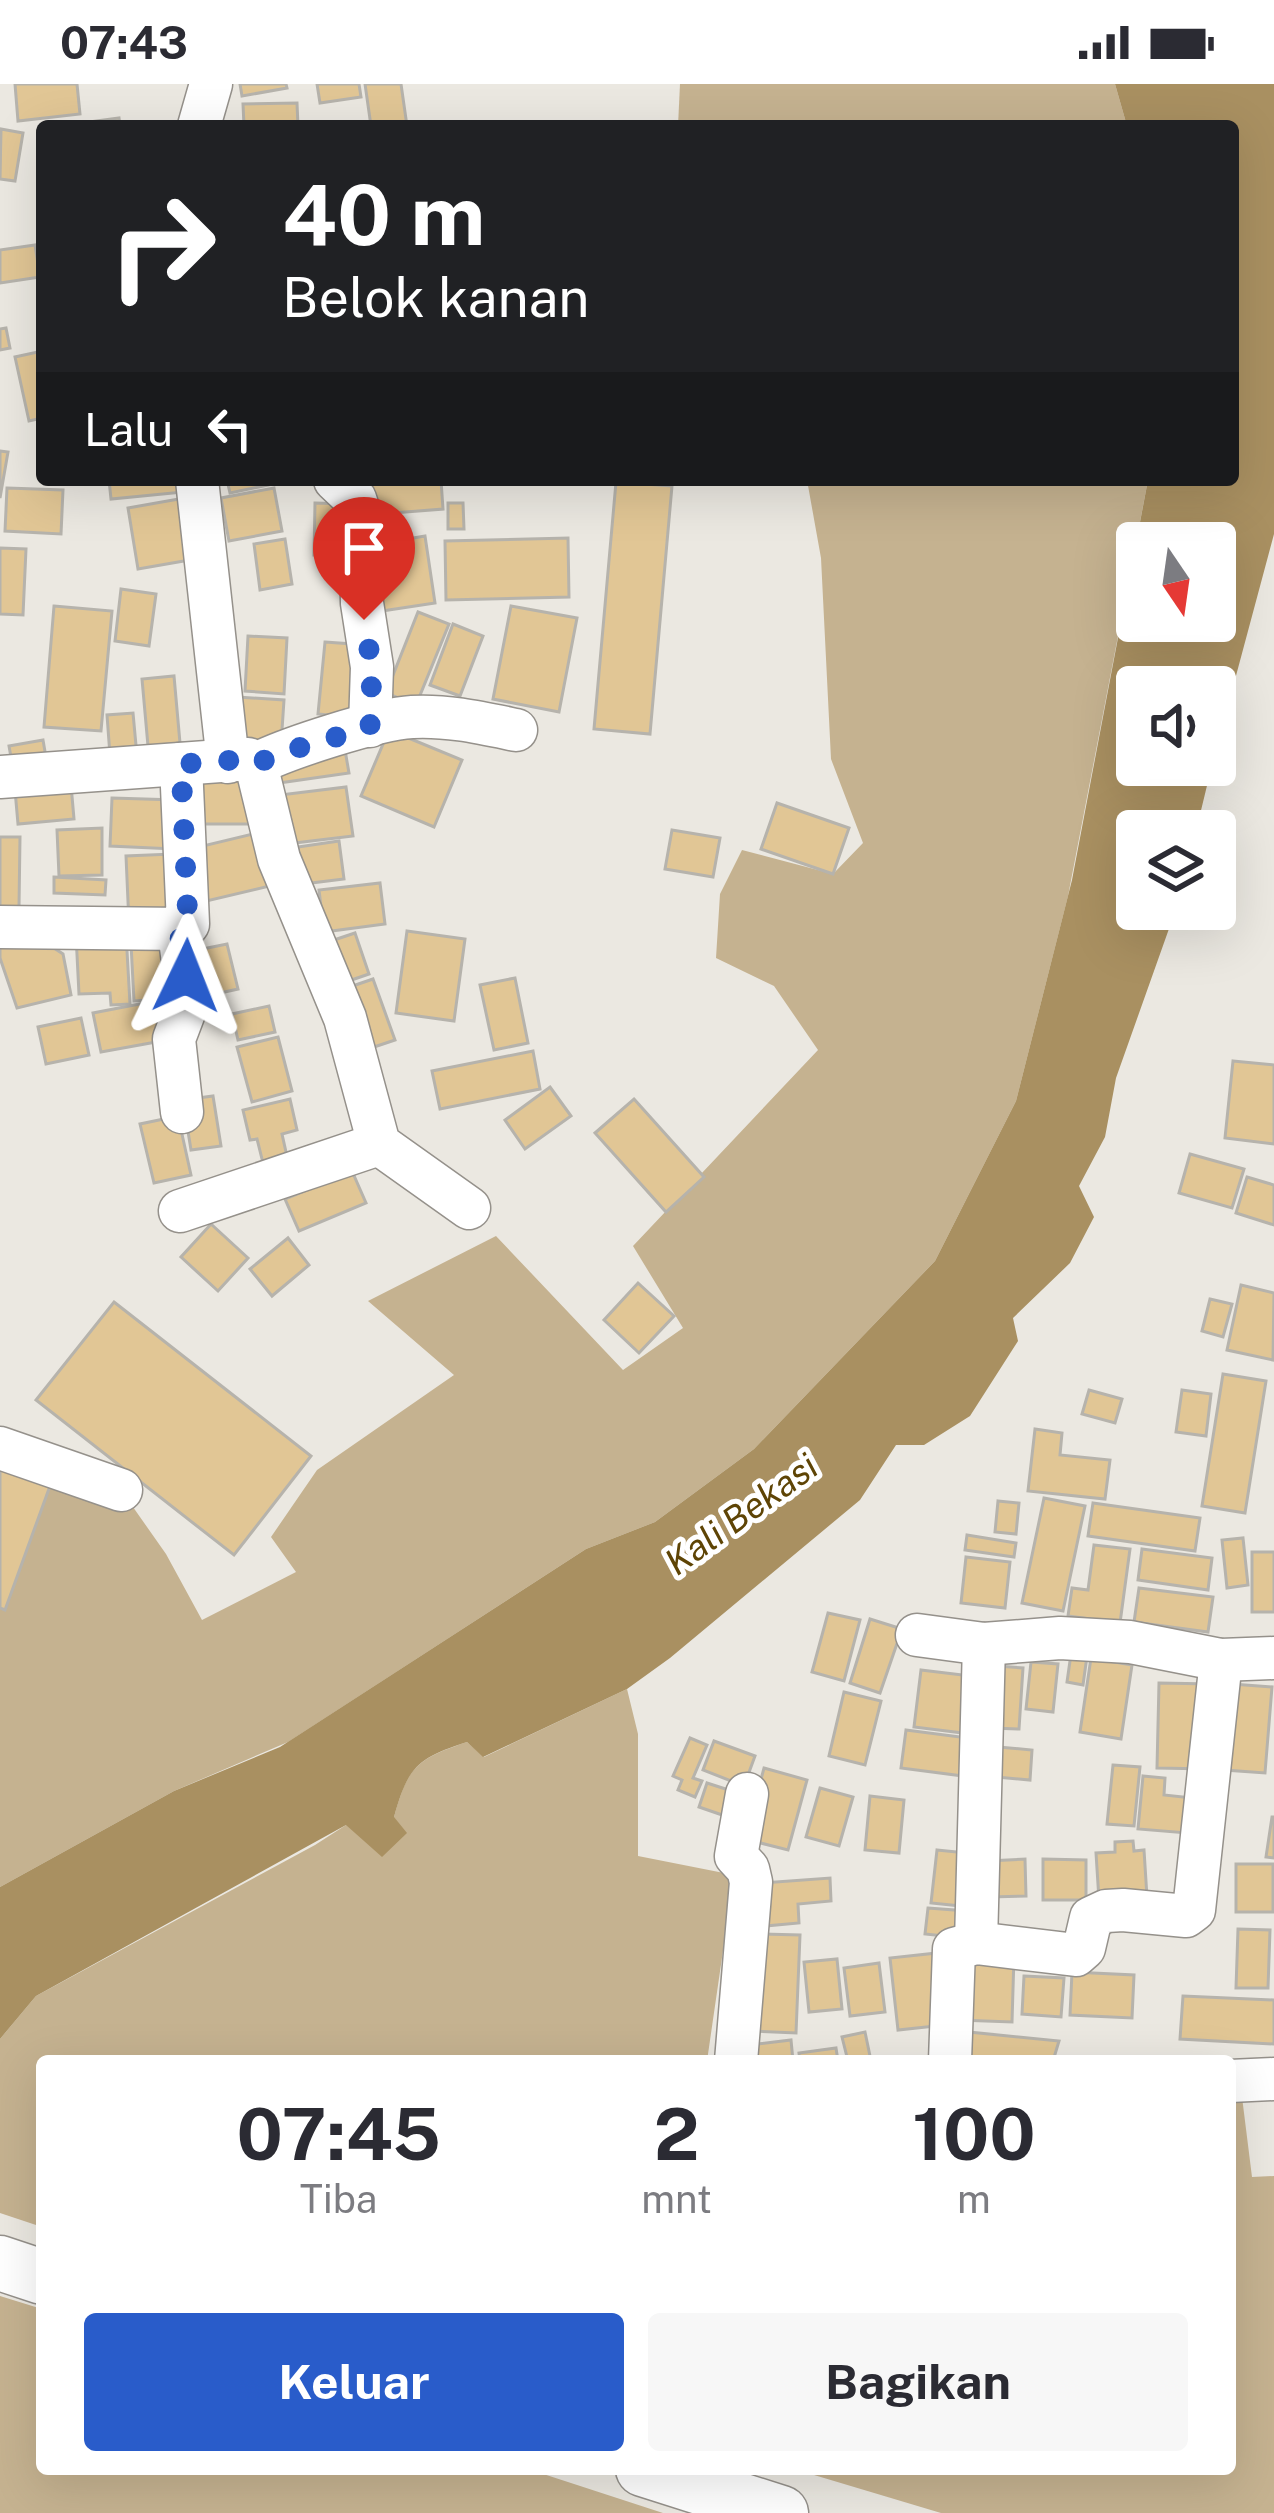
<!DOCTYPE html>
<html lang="id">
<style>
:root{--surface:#fff;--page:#f7f7f7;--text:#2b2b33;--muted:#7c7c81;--accent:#295cca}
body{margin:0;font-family:"Public Sans",sans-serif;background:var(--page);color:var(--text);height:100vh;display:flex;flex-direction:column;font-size:45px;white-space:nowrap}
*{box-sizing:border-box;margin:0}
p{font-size:39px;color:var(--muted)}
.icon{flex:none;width:66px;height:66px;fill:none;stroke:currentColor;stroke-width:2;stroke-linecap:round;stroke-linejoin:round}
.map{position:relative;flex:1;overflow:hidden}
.panel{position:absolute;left:36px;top:1971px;width:1200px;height:420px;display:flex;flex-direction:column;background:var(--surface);border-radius:12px;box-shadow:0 12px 48px #0002}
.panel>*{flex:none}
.top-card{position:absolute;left:36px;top:36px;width:1203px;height:366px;border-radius:12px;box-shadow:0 12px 48px #0002;background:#202124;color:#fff;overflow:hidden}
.needle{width:78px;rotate:167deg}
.controls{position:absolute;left:1116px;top:438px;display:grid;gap:24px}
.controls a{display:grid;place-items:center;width:120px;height:120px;border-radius:12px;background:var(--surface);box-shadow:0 12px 48px #0002;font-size:60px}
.pin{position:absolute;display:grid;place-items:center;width:102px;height:102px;color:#fff;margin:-123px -51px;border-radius:50% 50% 50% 0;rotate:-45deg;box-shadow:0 0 12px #0007}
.pin .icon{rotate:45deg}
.me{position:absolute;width:132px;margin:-66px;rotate:2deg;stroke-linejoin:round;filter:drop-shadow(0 0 9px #0008)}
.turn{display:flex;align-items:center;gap:42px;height:252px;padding:0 48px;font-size:54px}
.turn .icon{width:156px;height:156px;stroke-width:2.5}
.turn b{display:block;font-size:84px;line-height:102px}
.then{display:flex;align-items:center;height:114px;padding:0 48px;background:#0003;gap:24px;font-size:45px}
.eta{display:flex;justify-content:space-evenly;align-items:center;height:204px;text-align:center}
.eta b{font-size:72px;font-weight:700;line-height:84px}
.action{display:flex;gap:24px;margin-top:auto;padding:24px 48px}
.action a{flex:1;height:138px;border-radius:12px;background:var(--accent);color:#fff;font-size:48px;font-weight:700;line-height:138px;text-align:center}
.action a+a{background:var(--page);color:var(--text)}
.status{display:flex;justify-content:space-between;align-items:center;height:84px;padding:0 60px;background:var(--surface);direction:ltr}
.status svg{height:33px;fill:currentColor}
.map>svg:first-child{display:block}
.green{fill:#c5b290}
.water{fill:#a99061;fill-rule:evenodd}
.building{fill:#e1c695;stroke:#b6b3ac;stroke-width:3}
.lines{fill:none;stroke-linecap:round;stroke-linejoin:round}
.minor-casing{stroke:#95918b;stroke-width:45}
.tertiary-casing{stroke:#95918b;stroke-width:57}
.minor{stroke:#fff;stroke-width:42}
.tertiary{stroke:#fff;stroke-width:54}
.route{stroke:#295cca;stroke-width:21;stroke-dasharray:0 37.8}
.labels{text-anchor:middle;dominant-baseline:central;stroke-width:10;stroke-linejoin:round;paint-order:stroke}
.water-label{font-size:36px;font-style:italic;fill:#5e4405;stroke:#fff}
</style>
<div class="status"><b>07:43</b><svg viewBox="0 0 49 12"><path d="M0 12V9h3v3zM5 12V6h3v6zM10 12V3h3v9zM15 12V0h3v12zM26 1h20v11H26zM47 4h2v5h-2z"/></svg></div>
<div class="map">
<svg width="1274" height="2429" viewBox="0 0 1274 2429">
<rect width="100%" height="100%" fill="#ebe8e1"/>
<!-- green -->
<g class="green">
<polygon points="680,0 1115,0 1127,42 678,42"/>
<polygon points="807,396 1148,396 1068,812 1016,1017 935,1177 754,1365 655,1438 586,1465 288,1658 174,1707 0,1803 0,1524 5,1525 56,1383 121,1406 166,1470 202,1536 296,1488 271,1453 317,1386 454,1291 368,1217 496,1152 623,1286 683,1244 633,1162 818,966 774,902 716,874 720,810 742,766 833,790 863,759 831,675 821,474"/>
<path d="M627,1605L638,1650V1772L734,1791L707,1977H42V2143L0,2129V1955L36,1912L315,1761L346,1741L394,1733C408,1682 417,1675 467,1658L484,1673Z"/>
<polygon points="1230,2005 1241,2005 1252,2093 1274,2092 1274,2429 941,2429 794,2385 1230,2385"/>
<polygon points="0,2212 42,2225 42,2385 528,2385 663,2429 0,2429"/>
</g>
<!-- water -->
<path class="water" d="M1115,0H1274V450L1215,670V603H1137V681H1212L1196,747H1137V825H1176L1116,994L1105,1053L1079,1102L1094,1133L1070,1179L1013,1234L1018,1257L970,1332L924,1361H896L860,1416L670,1574L627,1605L483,1673L467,1658C417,1674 408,1683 394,1733L407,1749L382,1773L346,1741L36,1912L0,1955V1803L174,1707L280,1663L586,1465L655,1438L754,1365L935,1177L1016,1017L1072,796L1148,396H1233V42H1127ZM1137,459H1215V537H1137Z"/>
<!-- building -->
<g class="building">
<polygon points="15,0 77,0 80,30 18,37"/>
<polygon points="240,0 286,0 287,4 242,12"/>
<polygon points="317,0 359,0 361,13 320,19"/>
<polygon points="365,0 401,0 407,42 371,42"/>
<polygon points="297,19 298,42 244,42 243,20"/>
<polygon points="119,34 120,42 90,42 89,38"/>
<polygon points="1,45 23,49 15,97 0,95"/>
<polygon points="35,161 40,193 0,199 0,166"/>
<polygon points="6,244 10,264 0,266 0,245"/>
<polygon points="42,267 42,334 29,337 15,273"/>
<polygon points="0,367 8,368 0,414"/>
<polygon points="109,396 193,396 194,407 111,415"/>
<polygon points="227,396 267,396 268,401 230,409"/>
<polygon points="441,396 443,425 368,431 366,401"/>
<polygon points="616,398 672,402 650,650 594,645"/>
<polygon points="7,404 63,406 61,450 5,447"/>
<polygon points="274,404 282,447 229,457 221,414"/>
<polygon points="190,413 201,474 138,485 128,424"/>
<polygon points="315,419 348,420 348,472 314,471"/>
<polygon points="448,419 463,419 464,445 448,445"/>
<polygon points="425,452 435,519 382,527 372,461"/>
<polygon points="568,454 569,513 446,516 445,457"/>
<polygon points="285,455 292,500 260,506 254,460"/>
<polygon points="0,464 26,465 23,531 0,530"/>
<polygon points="121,505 156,510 149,562 115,557"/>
<polygon points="54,522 112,527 101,647 44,643"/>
<polygon points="511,522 577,534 559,628 493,615"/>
<polygon points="418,528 449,540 416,621 386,609"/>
<polygon points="453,540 483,552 460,612 430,601"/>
<polygon points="248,552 287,554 284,610 245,607"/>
<polygon points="325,558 366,561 359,634 318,630"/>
<polygon points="174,592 180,659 148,662 142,595"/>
<polygon points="237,613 284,616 281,661 234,659"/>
<polygon points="133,629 138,683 111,685 107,631"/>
<polygon points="389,646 462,676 434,743 361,712"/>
<polygon points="43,656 48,685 14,690 9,662"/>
<polygon points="345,666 349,689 279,699 276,676"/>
<polygon points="188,695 252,696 251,740 188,740"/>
<polygon points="71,701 74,735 18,740 15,706"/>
<polygon points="346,703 353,752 286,760 280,711"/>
<polygon points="112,714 176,716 174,765 110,762"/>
<polygon points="777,719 849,744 833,790 761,765"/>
<polygon points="102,744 102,791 59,792 57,746"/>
<polygon points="672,746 720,754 713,793 665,785"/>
<polygon points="261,748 274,801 198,819 186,766"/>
<polygon points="0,753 20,753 19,823 0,823"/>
<polygon points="339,757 344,795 303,800 298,763"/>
<polygon points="172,770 174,838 129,840 126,772"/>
<polygon points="54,793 106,796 105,811 54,809"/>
<polygon points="380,799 385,840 324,848 319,806"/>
<polygon points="407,847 465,855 454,937 396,929"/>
<polygon points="126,849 130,920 111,921 110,909 79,910 76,851"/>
<polygon points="355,849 369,890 334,902 319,861"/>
<polygon points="37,853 63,870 71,911 17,924 0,874 0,861"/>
<polygon points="179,857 181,894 159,895 160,915 134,917 131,860"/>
<polygon points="227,860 238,905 193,915 183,869"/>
<polygon points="515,894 528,959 494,966 480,901"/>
<polygon points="373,895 395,956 359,968 338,907"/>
<polygon points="160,916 167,956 101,968 93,929"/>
<polygon points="269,922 275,948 238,956 232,930"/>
<polygon points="81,934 89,971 46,980 38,943"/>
<polygon points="278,953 292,1007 252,1018 237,963"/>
<polygon points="533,967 540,1005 440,1025 432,987"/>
<polygon points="1233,977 1274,981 1274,1060 1225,1054"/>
<polygon points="550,1003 571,1032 525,1065 505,1036"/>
<polygon points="213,1012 221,1062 191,1066 183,1016"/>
<polygon points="290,1015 297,1046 282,1050 288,1077 264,1083 257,1055 250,1056 243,1026"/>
<polygon points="634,1015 704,1093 666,1128 595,1049"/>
<polygon points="178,1032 191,1091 154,1099 140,1040"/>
<polygon points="1190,1070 1244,1085 1232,1124 1179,1109"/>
<polygon points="352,1087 366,1119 299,1147 285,1115"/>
<polygon points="1247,1093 1274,1101 1274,1141 1236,1129"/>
<polygon points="211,1140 248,1174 218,1207 181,1173"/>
<polygon points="288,1154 309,1181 272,1212 250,1185"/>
<polygon points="638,1199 674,1232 639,1269 604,1236"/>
<polygon points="1241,1201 1274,1209 1273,1276 1227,1266"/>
<polygon points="1210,1215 1232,1220 1223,1253 1202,1247"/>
<polygon points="114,1218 311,1372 234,1471 36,1316"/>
<polygon points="1223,1290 1266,1297 1245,1429 1202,1422"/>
<polygon points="1089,1306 1122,1315 1115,1339 1082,1330"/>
<polygon points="1182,1306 1211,1310 1206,1352 1176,1348"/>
<polygon points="1035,1345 1062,1349 1060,1371 1110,1376 1105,1415 1028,1407"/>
<polygon points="0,1373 54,1391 5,1526 0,1524"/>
<polygon points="1044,1414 1085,1422 1063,1527 1022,1519"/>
<polygon points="998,1417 1019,1419 1016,1450 995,1448"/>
<polygon points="1093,1419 1200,1434 1195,1467 1088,1452"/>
<polygon points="967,1451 1016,1459 1014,1473 965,1466"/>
<polygon points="1243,1454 1248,1501 1227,1504 1222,1456"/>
<polygon points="1094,1461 1130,1465 1120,1539 1068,1532 1072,1504 1088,1506"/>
<polygon points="1142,1465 1212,1474 1208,1506 1138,1496"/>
<rect x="1252" y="1468" width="22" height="60"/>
<polygon points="966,1473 1010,1478 1005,1524 961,1519"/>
<polygon points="1139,1504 1213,1513 1208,1548 1134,1538"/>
<polygon points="828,1529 860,1536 844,1597 812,1588"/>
<polygon points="870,1535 902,1545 880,1609 850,1599"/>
<polygon points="1071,1570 1087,1572 1083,1601 1067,1598"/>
<polygon points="1091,1574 1132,1581 1121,1655 1080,1648"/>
<polygon points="1031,1578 1058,1580 1053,1628 1026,1625"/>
<polygon points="997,1582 1023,1584 1019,1645 992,1644"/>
<polygon points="921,1586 971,1592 963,1649 914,1643"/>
<polygon points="1159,1599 1211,1600 1209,1685 1157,1684"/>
<polygon points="1232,1600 1272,1603 1265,1689 1225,1686"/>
<polygon points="844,1608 881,1617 865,1681 829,1672"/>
<polygon points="906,1646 968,1654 963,1692 901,1684"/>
<polygon points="690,1654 707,1661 693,1694 702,1697 695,1713 678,1706 682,1696 673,1692"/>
<polygon points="714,1657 755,1672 744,1702 703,1686"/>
<polygon points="987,1662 1032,1666 1030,1696 985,1692"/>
<polygon points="1113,1681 1140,1683 1134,1742 1107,1740"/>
<polygon points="764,1684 807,1696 788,1766 745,1755"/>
<polygon points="1143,1692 1165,1694 1164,1711 1202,1715 1199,1750 1138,1745"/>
<polygon points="707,1699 735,1708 728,1733 699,1723"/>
<polygon points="820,1704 853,1713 839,1762 806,1753"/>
<polygon points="870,1712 904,1716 899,1769 865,1766"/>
<polygon points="1272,1733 1274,1733 1274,1774 1266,1773"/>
<polygon points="1133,1757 1134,1767 1144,1766 1147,1813 1099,1816 1096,1769 1115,1768 1115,1758"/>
<polygon points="937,1766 977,1770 971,1823 931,1819"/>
<polygon points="1025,1775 1026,1812 990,1813 988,1777"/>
<polygon points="1043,1775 1086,1776 1086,1816 1043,1816"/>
<rect x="1236" y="1780" width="37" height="48"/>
<polygon points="830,1794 831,1817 798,1820 799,1839 765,1842 762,1799"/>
<polygon points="928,1824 967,1827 964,1854 925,1850"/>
<polygon points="1238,1845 1270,1846 1268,1904 1236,1904"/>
<polygon points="757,1850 800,1851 796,1949 753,1947"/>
<polygon points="937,1869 945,1941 898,1946 890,1874"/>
<polygon points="961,1871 1014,1872 1012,1938 959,1936"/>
<polygon points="837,1875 842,1925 809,1928 804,1878"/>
<polygon points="879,1879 885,1928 850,1932 844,1884"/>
<polygon points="1072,1888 1134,1891 1132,1934 1070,1931"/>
<polygon points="1024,1892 1064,1894 1061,1933 1022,1930"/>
<polygon points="1183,1912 1274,1916 1274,1960 1180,1955"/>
<polygon points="959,1947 1059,1957 1053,1977 962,1977"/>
<polygon points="865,1948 870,1972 848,1977 842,1953"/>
<polygon points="791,1956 793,1977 751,1977 749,1961"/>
<polygon points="836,1964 838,1977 800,1977 799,1969"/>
</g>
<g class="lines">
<!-- minor casing -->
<g class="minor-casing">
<g id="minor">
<polyline points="199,42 211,0"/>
<polyline points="197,396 228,678"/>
<polyline points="335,396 355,415 360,430 362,519 372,583 370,642"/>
<path d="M256,680C288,664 377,635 412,633C447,631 482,639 516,646"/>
<polyline points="0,693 248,675 256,680 279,775 345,934 379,1060 469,1124"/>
<polyline points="0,843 184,845 188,840 181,680"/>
<polyline points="179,847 188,918 174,955 182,1028"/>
<polyline points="180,1127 379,1060"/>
<polyline points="0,1364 121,1406"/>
<polyline points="917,1551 984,1560 1060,1554 1130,1558 1221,1576 1274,1574"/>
<polyline points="976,1859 984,1560"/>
<polyline points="736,1977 751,1798 748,1785 736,1772 747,1710"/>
<polyline points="950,1977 954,1865 976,1859 1076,1871 1084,1864 1091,1834 1106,1827 1123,1826 1186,1832 1194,1826 1221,1576"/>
<polyline points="1230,1997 1274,1995"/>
</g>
</g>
<!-- tertiary casing -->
<g class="tertiary-casing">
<g id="tertiary">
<polyline points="0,2179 42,2193"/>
<polyline points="643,2385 781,2429"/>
</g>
</g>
<!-- minor -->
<use href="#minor" class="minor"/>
<!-- tertiary -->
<use href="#tertiary" class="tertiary"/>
</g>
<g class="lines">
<!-- route -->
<polyline class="route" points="186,892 179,847 188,839 181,680 248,675 256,680 278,670 370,643 372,583 364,536"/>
</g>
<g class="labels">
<!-- water labels -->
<g class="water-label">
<text transform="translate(741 1430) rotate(-36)">Kali Bekasi</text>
</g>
</g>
</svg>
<div class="controls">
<a><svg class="needle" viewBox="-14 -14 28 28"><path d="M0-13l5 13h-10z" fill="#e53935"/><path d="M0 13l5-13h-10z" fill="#7c7c81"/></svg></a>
<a><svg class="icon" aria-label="sound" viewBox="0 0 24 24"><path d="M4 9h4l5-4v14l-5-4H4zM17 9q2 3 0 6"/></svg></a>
<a><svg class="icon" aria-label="layers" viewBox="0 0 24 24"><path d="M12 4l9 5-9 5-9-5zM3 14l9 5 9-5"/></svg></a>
</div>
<div class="pin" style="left:364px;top:536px;background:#d93025"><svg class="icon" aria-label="arrive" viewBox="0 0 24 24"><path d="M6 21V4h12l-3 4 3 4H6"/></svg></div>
<svg class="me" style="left:186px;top:892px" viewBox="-20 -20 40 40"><path d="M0-17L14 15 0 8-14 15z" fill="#295cca" stroke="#fff" stroke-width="4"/></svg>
<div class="top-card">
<div class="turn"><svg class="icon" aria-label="right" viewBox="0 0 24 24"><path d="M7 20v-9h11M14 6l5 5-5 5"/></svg><div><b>40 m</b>Belok kanan</div></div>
<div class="then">Lalu<svg class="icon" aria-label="left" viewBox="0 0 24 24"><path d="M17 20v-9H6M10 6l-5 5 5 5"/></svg></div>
</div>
<section class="panel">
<div class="eta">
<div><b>07:45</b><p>Tiba</p></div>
<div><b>2</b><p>mnt</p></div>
<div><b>100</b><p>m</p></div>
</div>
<div class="action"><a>Keluar</a><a>Bagikan</a></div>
</section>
</div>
